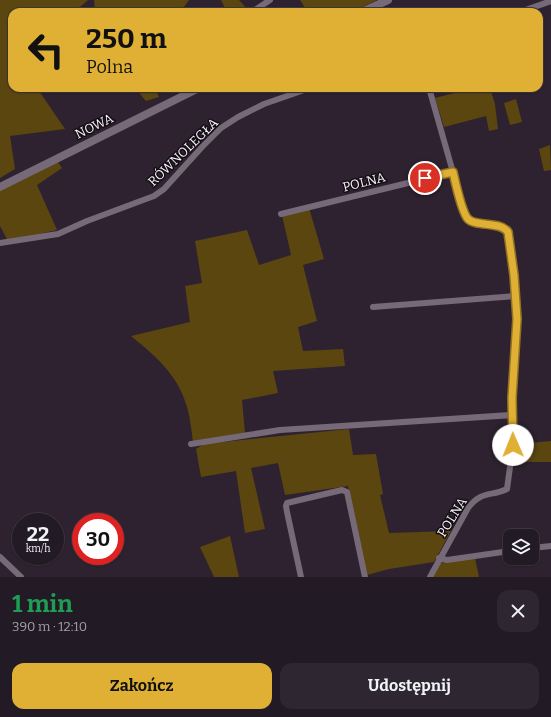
<!DOCTYPE html>
<html lang="pl">
<meta charset="utf-8">
<style>
:root{--surface:#221a24;--page:#2e2731;--text:#f1f3f6;--muted:#a2a1a6;--line:#3f3841;--accent:#dfb034}
body{margin:0;font-family:Bitter,serif;background:var(--page);color:var(--text);height:100vh;display:flex;flex-direction:column;font-size:15px;white-space:nowrap}
*{box-sizing:border-box;margin:0}
p{font-size:13px;color:var(--muted)}
.icon{flex:none;width:22px;height:22px;fill:none;stroke:currentColor;stroke-width:2;stroke-linecap:round;stroke-linejoin:round}
.map{position:relative;height:577px;overflow:hidden}
.side{display:flex;flex-direction:column;background:var(--surface);flex:1}
.side>*{flex:none}
.banner{position:absolute;left:8px;top:8px;width:535px;height:84px;border-radius:12px;box-shadow:0 1px 3px #0004,0 0 0 1px var(--line);background:#dfb034;color:#111;overflow:hidden}
.tools{position:absolute;left:503px;top:529px;display:grid;gap:8px}
.tools a{display:grid;place-items:center;width:36px;height:36px;border-radius:8px;background:var(--surface);box-shadow:0 1px 3px #0004,0 0 0 1px var(--line);font-size:20px}
.speed{position:absolute;left:12px;top:513px;display:flex;gap:8px;font-size:20px;font-weight:700;text-align:center}
.speed>*{display:grid;place-content:center;width:52px;height:52px;border-radius:50%;background:var(--surface);box-shadow:0 1px 3px #0004,0 0 0 1px var(--line);line-height:1}
.speed small{font-size:10px;font-weight:400}
.speed .limit{border:6px solid #d22;background:#fff;color:#111}
.pin{position:absolute;display:grid;place-items:center;width:34px;height:34px;color:#fff;margin:-17px;border:2px solid #fff;border-radius:50%;box-shadow:0 1px 4px #0007}
.me{position:absolute;width:44px;margin:-22px;rotate:359deg;stroke-linejoin:round;filter:drop-shadow(0 0 3px #0008)}
.turn{display:flex;align-items:center;gap:14px;height:84px;padding:0 12px;font-size:18px}
.turn .icon{width:52px;height:52px;stroke-width:2.5}
.turn b{display:block;font-size:28px;line-height:34px}
.round{display:grid;place-items:center;flex:none;width:42px;height:42px;border-radius:12px;background:var(--page)}
.summary{display:flex;align-items:center;justify-content:space-between;height:68px;padding:0 12px}
h1{font-size:24px;font-weight:700;line-height:30px;color:#1e9e55}
.action{display:flex;gap:8px;margin-top:auto;padding:8px 12px}
.action a{flex:1;height:46px;border-radius:12px;background:var(--accent);color:#111;font-size:16px;font-weight:700;line-height:46px;text-align:center}
.action a+a{background:var(--page);color:var(--text)}
.map>svg:first-child{display:block}
.green{fill:#5b460f}
.lines{fill:none;stroke-linecap:round;stroke-linejoin:round}
.minor{stroke:#766978;stroke-width:6}
.tertiary{stroke:#766978;stroke-width:8}
.route-casing{stroke:#917222;stroke-width:10}
.route{stroke:#dfb034;stroke-width:7}
.labels{text-anchor:middle;dominant-baseline:central;stroke-width:3;stroke-linejoin:round;paint-order:stroke}
.street-label{font-size:13px;fill:#faf2fb;stroke:#130e14}
</style>
<div class="map">
<svg width="551" height="577" viewBox="0 0 551 577">
<rect width="100%" height="100%" fill="#2e2230"/>
<!-- green -->
<g class="green">
<polygon points="0,0 88,0 74,12 12,12 12,88 37,88 65,129 10,136 15,169 0,178"/>
<polygon points="94,0 189,0 180,12 95,12"/>
<polygon points="221,0 239,0 248,10 243,12 227,12"/>
<polygon points="300,0 377,0 352,12 308,12"/>
<polygon points="135,88 155,88 159,97 146,101"/>
<polygon points="474,88 490,88 495,104 498,129 489,131 486,116 444,127 435,98"/>
<polygon points="516,99 522,122 510,125 504,103"/>
<polygon points="550,145 551,170 544,171 539,149"/>
<polygon points="58,162 62,168 37,185 57,230 8,241 0,226 0,191"/>
<path d="M309,208L324,259L303,265L317,321L298,327L303,351L343,349L345,366L273,371L278,393L242,400L245,433L193,441C191,428 190,414 185,401C176,373 153,354 131,336L190,322L185,286L202,283L195,241L247,230L259,265L291,255L282,215Z"/>
<polygon points="349,429 353,455 376,454 383,494 380,495 389,533 451,531 434,562 389,569 367,575 348,486 285,495 278,463 251,468 265,529 245,533 236,471 201,477 196,449 204,444"/>
<polygon points="551,441 551,462 514,462 515,444"/>
<polygon points="230,536 239,577 214,577 200,547"/>
<polygon points="475,558 479,577 433,577 439,563"/>
</g>
<g class="lines">
<!-- minor -->
<g class="minor">
<polyline points="252,12 270,0"/>
<polyline points="520,12 551,1"/>
<path d="M429,88L464,211C465,213 467,218 469,219C479,228 500,220 509,233L514,275L517,319L512,399L513,445L507,489C490,497 482,490 468,508L430,577"/>
<polyline points="281,214 453,172"/>
<polyline points="0,243 58,234 87,221 154,196 164,189 202,147 221,128 238,117 264,104 310,88"/>
<polyline points="373,307 516,296"/>
<polyline points="191,444 280,430 512,415"/>
<polyline points="532,548 551,546"/>
<polyline points="0,557 21,577"/>
<polyline points="439,558 447,560 510,551"/>
<polyline points="301,577 287,512 286,506 287,503 342,490 347,492 365,577"/>
</g>
<!-- tertiary -->
<g class="tertiary">
<polyline points="362,12 388,0"/>
<polyline points="0,187 199,88"/>
</g>
</g>
<g class="lines">
<!-- route casing -->
<g class="route-casing">
<path id="route" d="M425,178L453,172C455,181 462,213 468,219C476,227 500,221 508,232L514,275L517,319L512,398L513,445"/>
</g>
<!-- route -->
<use href="#route" class="route"/>
</g>
<g class="labels">
<!-- street labels -->
<g class="street-label">
<text transform="translate(94 126) rotate(-26)">NOWA</text>
<text transform="translate(183 152) rotate(-44)">RÓWNOLEGŁA</text>
<text transform="translate(364 182) rotate(-14)">POLNA</text>
<text transform="translate(452 517) rotate(-58)">POLNA</text>
</g>
</g>
</svg>
<div class="tools">
<a><svg class="icon" aria-label="layers" viewBox="0 0 24 24"><path d="M12 4l9 5-9 5-9-5zM3 14l9 5 9-5"/></svg></a>
</div>
<div class="speed"><div>22<small>km/h</small></div><div class="limit">30</div></div>
<div class="pin" style="left:425px;top:178px;background:#d93025"><svg class="icon" aria-label="arrive" viewBox="0 0 24 24"><path d="M6 21V4h12l-3 4 3 4H6"/></svg></div>
<svg class="me" style="left:513px;top:445px" viewBox="-20 -20 40 40"><circle r="19" fill="#fff"/><path d="M0-13L10 11 0 6-10 11z" fill="#dfb034"/></svg>
<div class="banner">
<div class="turn"><svg class="icon" aria-label="left" viewBox="0 0 24 24"><path d="M17 20v-9H6M10 6l-5 5 5 5"/></svg><div><b>250 m</b>Polna</div></div>
</div>
</div>
<section class="side">
<div class="summary"><div><h1>1 min</h1><p>390 m · 12:10</p></div><a class="round"><svg class="icon" aria-label="close" viewBox="0 0 24 24"><path d="M6 6l12 12M18 6L6 18"/></svg></a></div>
<div class="action"><a>Zakończ</a><a>Udostępnij</a></div>
</section>
